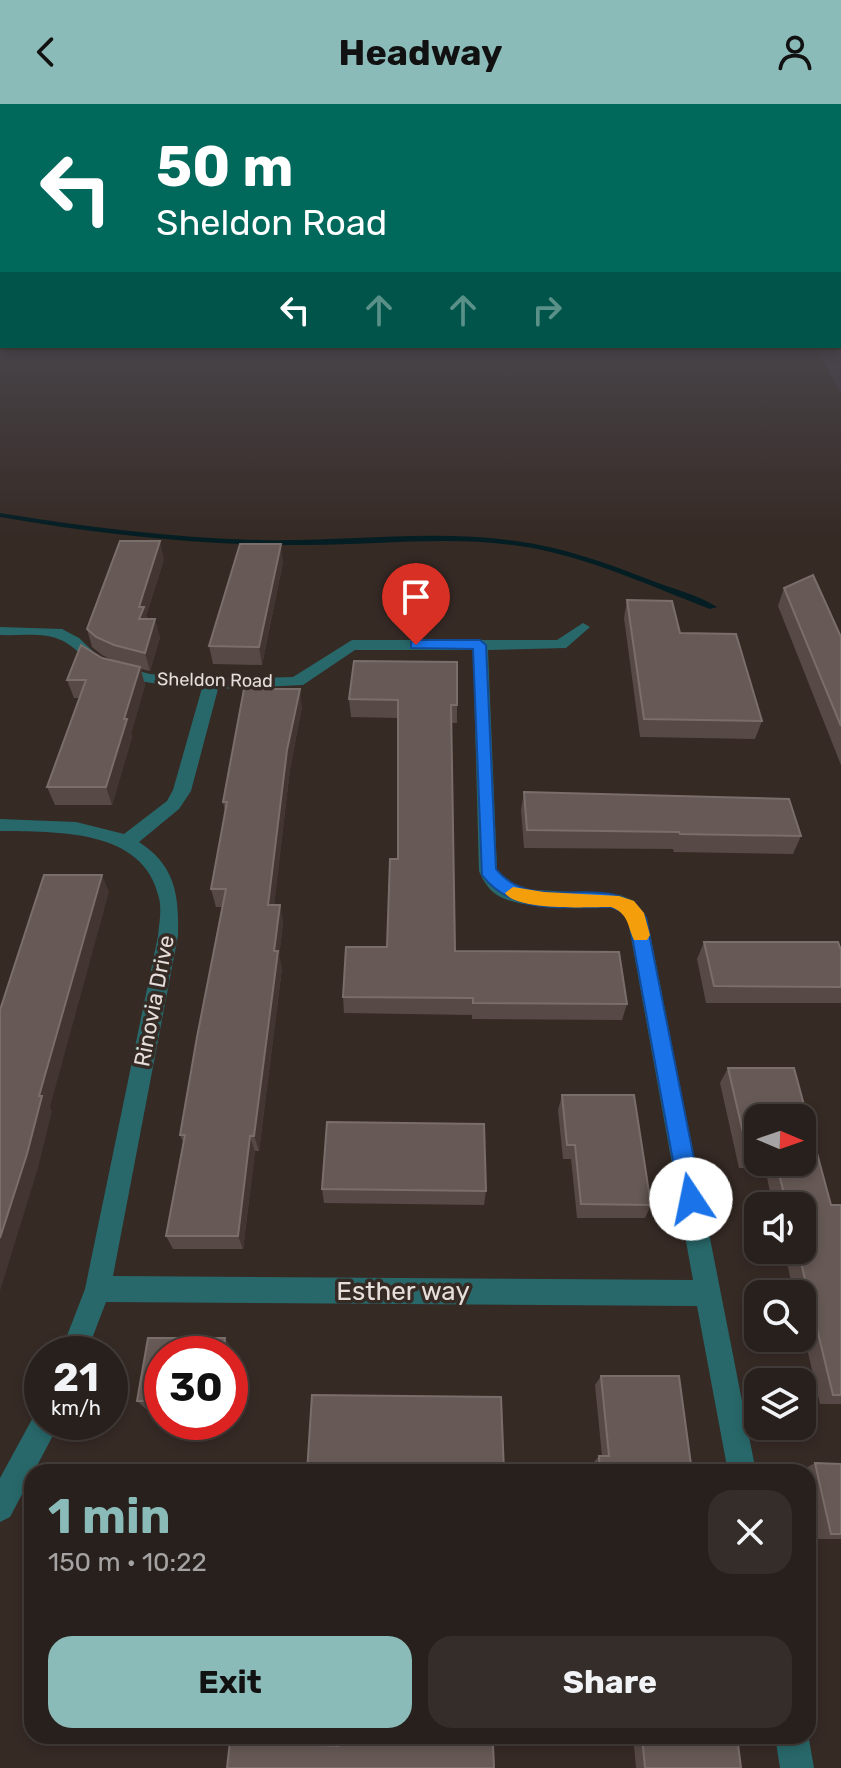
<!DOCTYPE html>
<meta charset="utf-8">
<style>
:root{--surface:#28201c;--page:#342d29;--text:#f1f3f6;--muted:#a5a3a3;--line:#443e3b;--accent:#8bbbb9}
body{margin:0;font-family:Rubik,sans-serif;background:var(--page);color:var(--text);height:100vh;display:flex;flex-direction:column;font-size:30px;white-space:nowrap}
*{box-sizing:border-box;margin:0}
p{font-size:26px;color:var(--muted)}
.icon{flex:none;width:44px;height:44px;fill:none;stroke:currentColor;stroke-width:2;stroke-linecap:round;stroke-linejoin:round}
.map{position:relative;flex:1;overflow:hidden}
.drawer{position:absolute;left:24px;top:1360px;width:792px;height:280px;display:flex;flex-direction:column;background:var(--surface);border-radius:24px;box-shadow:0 4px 12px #0003,0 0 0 2px var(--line)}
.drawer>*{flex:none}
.top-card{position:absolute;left:0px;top:0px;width:842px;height:244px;box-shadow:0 4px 12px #0003,0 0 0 2px var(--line);background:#00695c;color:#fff;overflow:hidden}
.needle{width:52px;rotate:92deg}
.controls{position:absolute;left:744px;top:1000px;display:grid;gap:16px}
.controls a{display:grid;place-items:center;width:72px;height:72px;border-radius:16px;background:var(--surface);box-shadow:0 4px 12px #0003,0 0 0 2px var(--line);font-size:40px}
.speed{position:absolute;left:24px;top:1232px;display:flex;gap:16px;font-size:40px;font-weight:700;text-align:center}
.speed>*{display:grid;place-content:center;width:104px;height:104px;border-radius:50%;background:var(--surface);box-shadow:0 4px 12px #0003,0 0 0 2px var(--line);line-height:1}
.speed small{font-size:20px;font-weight:400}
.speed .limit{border:12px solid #d22;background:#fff;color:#111}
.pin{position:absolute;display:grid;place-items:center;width:68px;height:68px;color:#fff;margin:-82px -34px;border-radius:50% 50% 50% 0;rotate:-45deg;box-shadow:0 0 8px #0007}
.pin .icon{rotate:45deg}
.me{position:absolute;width:88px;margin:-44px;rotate:349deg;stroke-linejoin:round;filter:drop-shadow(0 0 6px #0008)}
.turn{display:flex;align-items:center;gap:28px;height:168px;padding:0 24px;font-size:36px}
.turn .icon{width:104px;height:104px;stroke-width:2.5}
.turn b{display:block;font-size:56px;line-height:68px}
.lanes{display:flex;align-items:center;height:76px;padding:0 24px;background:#0003;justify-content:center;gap:40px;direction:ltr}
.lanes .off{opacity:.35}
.round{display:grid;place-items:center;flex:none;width:84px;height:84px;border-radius:24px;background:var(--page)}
.summary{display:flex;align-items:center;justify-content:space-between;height:136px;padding:0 24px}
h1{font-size:48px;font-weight:700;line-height:60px;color:var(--accent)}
.action{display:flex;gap:16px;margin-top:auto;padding:16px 24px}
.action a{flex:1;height:92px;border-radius:24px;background:var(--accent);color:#111;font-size:32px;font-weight:700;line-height:92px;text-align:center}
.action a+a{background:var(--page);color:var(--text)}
header{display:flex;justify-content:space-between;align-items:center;height:104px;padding:0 24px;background:var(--accent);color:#111;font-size:36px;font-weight:700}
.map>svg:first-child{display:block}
.education{fill:#3f2f3a}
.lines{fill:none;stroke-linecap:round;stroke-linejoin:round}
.stream{fill:#041e23;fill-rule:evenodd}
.minor{fill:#28686a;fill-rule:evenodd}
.wall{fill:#574946;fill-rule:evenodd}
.shaded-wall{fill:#433632}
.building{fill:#665956;stroke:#7a6e6b;stroke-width:2}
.route{fill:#1a73e8;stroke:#114b97;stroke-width:2}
.slow{fill:#f59e0b}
.labels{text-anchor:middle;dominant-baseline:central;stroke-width:7;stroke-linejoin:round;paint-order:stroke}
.far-street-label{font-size:18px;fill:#e6deda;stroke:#362a25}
.street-label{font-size:22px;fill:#e6deda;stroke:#362a25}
.near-street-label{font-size:26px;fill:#e6deda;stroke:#362a25}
</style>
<header><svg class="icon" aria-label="back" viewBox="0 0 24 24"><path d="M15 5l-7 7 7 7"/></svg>Headway<svg class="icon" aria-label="person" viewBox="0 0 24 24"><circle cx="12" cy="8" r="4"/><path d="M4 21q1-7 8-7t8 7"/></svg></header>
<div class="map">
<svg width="841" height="1664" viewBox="0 0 841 1664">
<rect width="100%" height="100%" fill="#362a25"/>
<!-- education -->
<polygon class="education" points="841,238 841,290 815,242 840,242"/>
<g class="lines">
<!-- stream -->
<path class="stream" d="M0,409C86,423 173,434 260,436C345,438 431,425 516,437C562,443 607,459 650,476C671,484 698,491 717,503L710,505C648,481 586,452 520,442C446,431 370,442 296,441C196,441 98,430 0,413Z"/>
<!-- minor -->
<g class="minor">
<path d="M583,519L590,523L566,544L488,546L497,766L507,778L521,785L620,791L634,797L647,814L756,1368H728L697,1202L106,1198L86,1250H60L85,1185L158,832C159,820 162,806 159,794C144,724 56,728 0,727V715L76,718L124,730L167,697L173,686L202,584C170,582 139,579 109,569C91,562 83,550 68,540C50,527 21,532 0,531V523L62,525L79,534L100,554L118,562L150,570L211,575L293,573L352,536H557ZM355,546H473L479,767C482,774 487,783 493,788C516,808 581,802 611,803L620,807L628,816L693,1176L113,1172L178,832C179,792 176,762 139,738L179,705L191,687L218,585L303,581Z"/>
<polygon points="42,1306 42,1318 60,1318 10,1413 0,1418 0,1374 36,1308"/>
<polygon points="808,1630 814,1664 780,1664 775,1632"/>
</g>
</g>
<!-- wall -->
<g class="wall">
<rect x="840" y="198" width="1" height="30"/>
<polygon points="164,455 146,512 160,533 150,567 141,565 145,581 131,629 132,633 112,701 55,701 47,683 80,594 74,594 67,576 102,554 112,556 102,551 92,543 87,525"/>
<polygon points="283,458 262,561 213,560 209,542"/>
<polygon points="784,484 841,533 841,661 778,502"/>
<polygon points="627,496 680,529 762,617 755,635 640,633 624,514"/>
<polygon points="354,557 457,601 457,619 451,619 455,847 627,900 622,916 472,915 472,911 344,909 343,893 387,843 398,755 398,614 351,613 349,595"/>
<polygon points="302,603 290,665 274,801 280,801 283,819 279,852 282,864 259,1047 255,1047 243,1145 173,1145 166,1132 183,1038 180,1031 222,803 216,803 211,785 225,708 223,698"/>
<polygon points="524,688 801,732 793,750 674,748 673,745 524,744 521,706"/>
<polygon points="704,838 841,846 841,899 706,899 697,855"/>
<path d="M728,964H794L831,1101H841V1300H820L802,1223V1190H794L784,1146H802V1102H773L765,1064H739L720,979ZM758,1014H802V1058H758Z"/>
<polygon points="562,991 651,1101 645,1114 577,1114 571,1055 563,1055 558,1006"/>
<polygon points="322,1085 486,1087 484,1101 324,1099"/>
<polygon points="148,1234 225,1234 231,1244 230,1252 230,1250 162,1250 162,1306 146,1305 137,1297"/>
<polygon points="601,1272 692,1368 594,1368 593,1359 599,1352 602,1352 595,1281"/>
<polygon points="815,1359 841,1360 841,1435 817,1435 808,1394 808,1368 802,1368 802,1366"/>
<polygon points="633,1632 737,1632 741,1664 636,1664"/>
<polygon points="238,1634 338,1639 341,1634 490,1638 493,1641 494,1664 230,1637"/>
</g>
<!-- shaded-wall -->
<g class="shaded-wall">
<polygon points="160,437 164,455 146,512 148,521 139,515 139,503"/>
<polygon points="281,440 283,458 262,561 259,543"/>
<polygon points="155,515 160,533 150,567 145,549"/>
<polygon points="140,563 145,581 131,629 132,633 112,701 106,683 124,615"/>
<polygon points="300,585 302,603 290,665 272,819 268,801 287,646"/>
<polygon points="102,771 109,788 50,1003 52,1007 38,1064 0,1187 0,1134 39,992"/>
<polygon points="280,801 283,819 279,852 282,864 259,1047 254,1032"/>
<polygon points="250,1032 255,1047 243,1145 238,1132"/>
<polygon points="225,1234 231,1244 230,1252 230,1250 223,1250"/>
</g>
<!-- building -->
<g class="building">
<polygon points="120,437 160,437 139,503 144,503 139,515 155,515 145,549 114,541 96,533 87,525"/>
<polygon points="240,440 281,440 259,543 209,542"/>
<polygon points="813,471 841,533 841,622 784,484"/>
<polygon points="627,496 672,497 680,529 736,530 762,617 644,615"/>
<polygon points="81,541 102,554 140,563 124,615 127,615 106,683 47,683 86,576 67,576"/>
<polygon points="354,557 457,558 457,601 451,601 455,847 619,848 627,900 473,899 473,894 343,893 346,843 387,843 390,755 398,755 398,596 349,595"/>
<polygon points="244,585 300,585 287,646 268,801 280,801 274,847 278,847 254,1032 250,1032 238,1132 166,1132 185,1031 180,1031 197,933 226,785 211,785 227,698 223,698"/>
<polygon points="524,688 789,695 801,732 680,730 679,728 527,726"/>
<polygon points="44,771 102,771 39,992 42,992 27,1050 0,1134 0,906"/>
<polygon points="704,838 838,838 841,846 841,883 714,882"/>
<polygon points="728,964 794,964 831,1101 841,1101 841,1291 833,1291 798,1146 802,1146 802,1102 787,1102 776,1058 802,1058 802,1014 758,1014 758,1050 748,1050"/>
<polygon points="562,991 634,991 651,1101 581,1100 575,1041 567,1041"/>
<polygon points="327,1018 484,1020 486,1087 322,1085"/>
<polygon points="148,1234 225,1234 223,1250 162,1250 162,1297 137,1297"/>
<polygon points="601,1272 679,1272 692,1368 600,1368 599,1352 609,1352"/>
<polygon points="312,1291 501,1293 504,1368 307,1368"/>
<polygon points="815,1359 841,1360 841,1430 831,1430"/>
<polygon points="32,1581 32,1601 28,1601"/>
<polygon points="642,1632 737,1632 741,1664 645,1664"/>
<polygon points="230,1637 338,1642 338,1637 493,1641 494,1664 227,1664"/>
</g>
<!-- sky -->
<linearGradient id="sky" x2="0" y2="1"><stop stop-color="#1e1714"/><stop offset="0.46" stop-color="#4c4a51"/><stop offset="1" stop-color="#4c4a51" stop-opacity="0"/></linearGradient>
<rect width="841" height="431" fill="url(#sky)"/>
<!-- route -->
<path class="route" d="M416,536H480L486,541L496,765C535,815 616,761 646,814L702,1095L699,1103L691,1106L683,1103L680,1095L629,816L621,807L611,803C565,802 513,812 482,771L473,545L411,544V538Z"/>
<!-- slow -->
<path class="slow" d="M513,783L544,788L619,792L634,797L644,809L650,831L647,836H634C627,821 629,810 611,803C589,803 517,807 505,789Z"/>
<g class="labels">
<!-- far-street labels -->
<g class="far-street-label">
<text transform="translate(215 576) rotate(1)">Sheldon Road</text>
</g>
<!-- street labels -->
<g class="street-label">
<text transform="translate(154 897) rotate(-79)">Rinovia Drive</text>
</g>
<!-- near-street labels -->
<g class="near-street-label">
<text x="403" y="1187">Esther way</text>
</g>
</g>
</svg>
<div class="controls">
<a><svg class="needle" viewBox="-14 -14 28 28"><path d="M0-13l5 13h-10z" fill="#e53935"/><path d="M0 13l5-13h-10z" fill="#a5a3a3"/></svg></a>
<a><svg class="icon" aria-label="sound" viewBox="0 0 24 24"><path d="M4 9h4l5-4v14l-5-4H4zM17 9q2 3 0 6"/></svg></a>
<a><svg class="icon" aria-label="search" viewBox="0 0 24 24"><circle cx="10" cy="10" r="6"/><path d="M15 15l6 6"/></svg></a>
<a><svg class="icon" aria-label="layers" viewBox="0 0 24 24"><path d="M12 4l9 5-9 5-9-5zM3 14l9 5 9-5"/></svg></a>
</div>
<div class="speed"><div>21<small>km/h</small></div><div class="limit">30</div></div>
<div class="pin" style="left:416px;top:541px;background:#d93025"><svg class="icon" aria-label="arrive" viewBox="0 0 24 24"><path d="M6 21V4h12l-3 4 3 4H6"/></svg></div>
<svg class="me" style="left:691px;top:1095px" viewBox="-20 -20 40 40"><circle r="19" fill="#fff"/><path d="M0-13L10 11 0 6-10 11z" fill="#1a73e8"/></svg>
<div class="top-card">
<div class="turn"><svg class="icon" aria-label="left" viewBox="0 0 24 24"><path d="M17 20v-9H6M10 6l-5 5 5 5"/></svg><div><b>50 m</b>Sheldon Road</div></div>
<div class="lanes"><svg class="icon" aria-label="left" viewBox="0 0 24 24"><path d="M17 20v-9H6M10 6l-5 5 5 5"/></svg><svg class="icon off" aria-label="ahead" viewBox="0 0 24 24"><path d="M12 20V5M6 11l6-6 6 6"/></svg><svg class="icon off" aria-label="ahead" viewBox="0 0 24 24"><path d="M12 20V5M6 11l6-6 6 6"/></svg><svg class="icon off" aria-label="right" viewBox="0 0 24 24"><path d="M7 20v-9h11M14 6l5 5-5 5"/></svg></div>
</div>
<section class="drawer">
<div class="summary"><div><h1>1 min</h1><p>150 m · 10:22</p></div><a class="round"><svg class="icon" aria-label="close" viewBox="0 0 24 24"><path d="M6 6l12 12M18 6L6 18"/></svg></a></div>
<div class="action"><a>Exit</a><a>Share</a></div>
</section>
</div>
